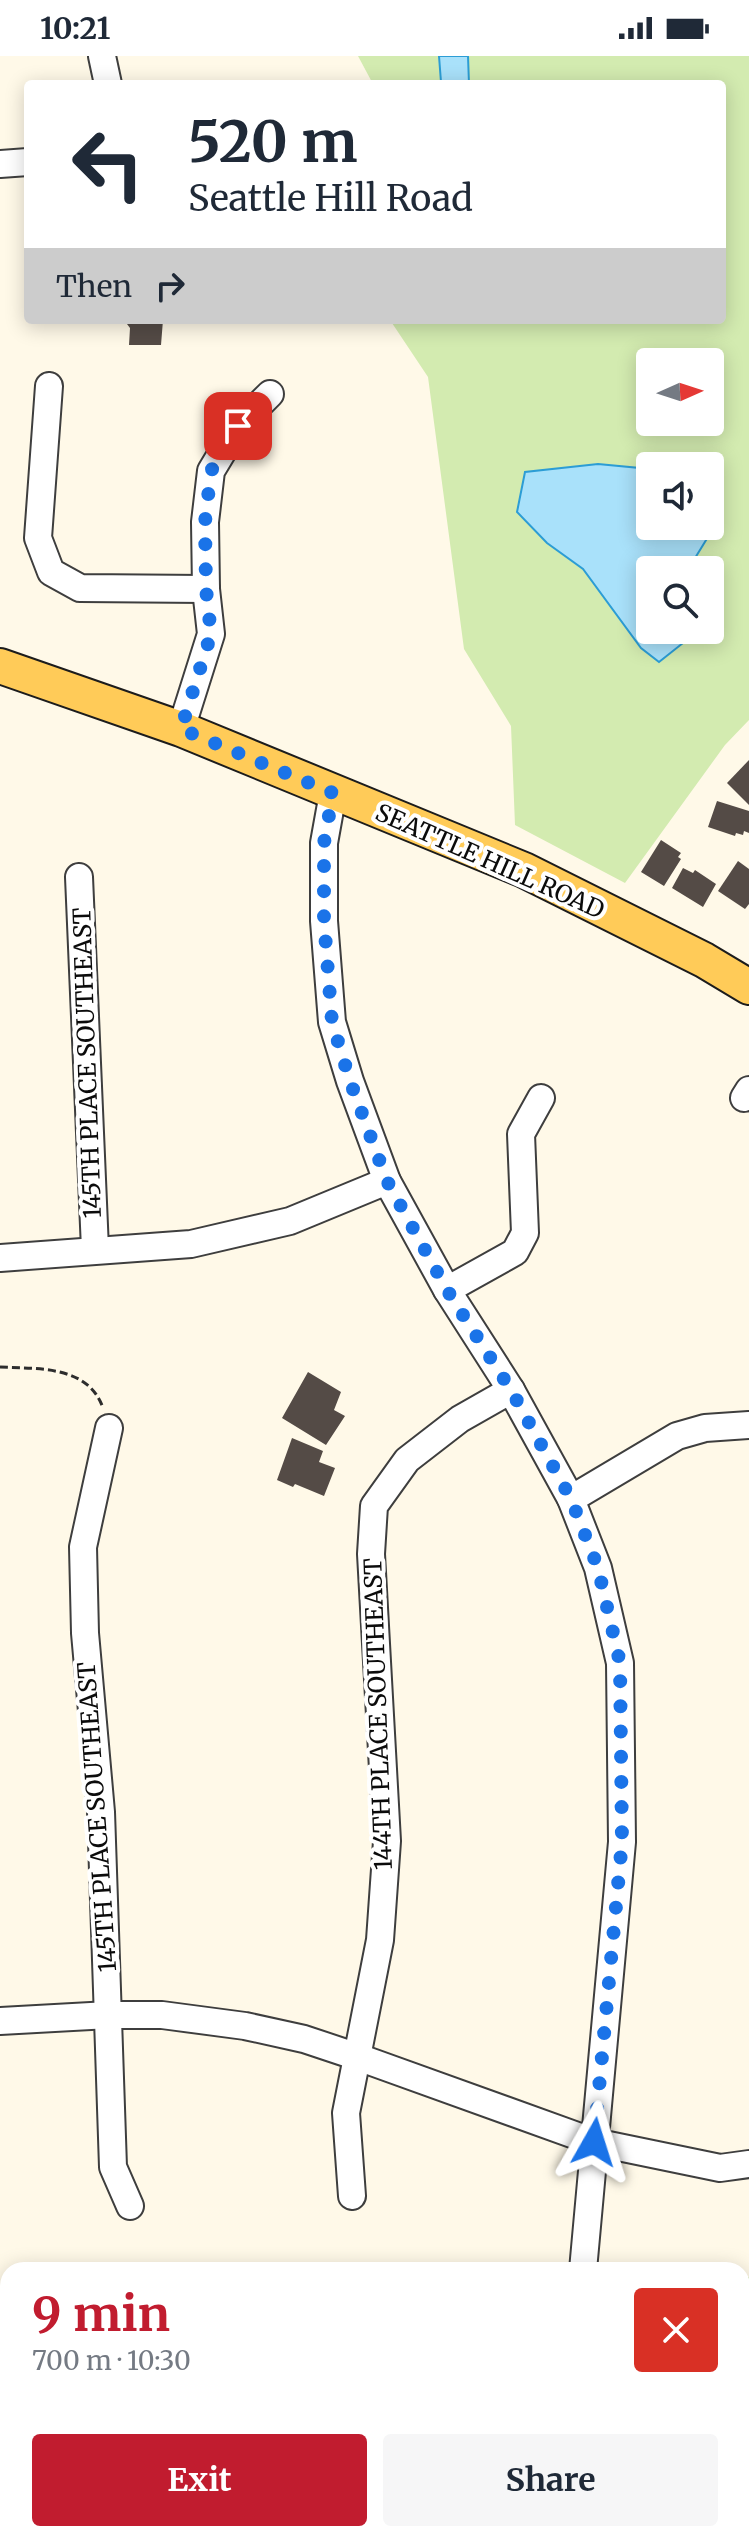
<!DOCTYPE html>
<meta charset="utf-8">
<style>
:root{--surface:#fff;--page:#f6f6f7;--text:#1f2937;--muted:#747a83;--accent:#c11c2f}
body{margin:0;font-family:Merriweather,serif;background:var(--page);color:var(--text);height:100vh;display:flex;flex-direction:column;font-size:30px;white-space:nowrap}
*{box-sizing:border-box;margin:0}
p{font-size:26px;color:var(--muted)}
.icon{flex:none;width:44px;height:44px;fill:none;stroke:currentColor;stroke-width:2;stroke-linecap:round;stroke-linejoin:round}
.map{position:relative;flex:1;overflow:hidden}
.details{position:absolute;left:0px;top:2206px;width:750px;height:280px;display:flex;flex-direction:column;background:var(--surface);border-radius:24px 24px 0 0;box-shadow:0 4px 20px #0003}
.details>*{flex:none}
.banner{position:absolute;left:24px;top:24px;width:702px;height:244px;border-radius:8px;box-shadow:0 4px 20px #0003;background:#fff;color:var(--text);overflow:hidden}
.needle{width:52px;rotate:87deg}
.buttons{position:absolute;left:636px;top:292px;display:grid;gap:16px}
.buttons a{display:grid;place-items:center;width:88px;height:88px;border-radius:8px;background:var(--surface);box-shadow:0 4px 20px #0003;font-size:40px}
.pin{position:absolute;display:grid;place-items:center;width:68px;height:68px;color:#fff;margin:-34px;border-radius:16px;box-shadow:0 4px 12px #0006}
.me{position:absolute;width:88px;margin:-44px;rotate:6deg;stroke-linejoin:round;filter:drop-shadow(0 0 6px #0008)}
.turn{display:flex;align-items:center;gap:28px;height:168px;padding:0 32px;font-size:36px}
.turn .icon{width:104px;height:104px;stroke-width:2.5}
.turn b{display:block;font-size:56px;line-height:68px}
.then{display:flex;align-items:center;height:76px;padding:0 32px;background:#0003;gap:16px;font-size:30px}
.round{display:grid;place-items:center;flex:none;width:84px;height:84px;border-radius:8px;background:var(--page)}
.overview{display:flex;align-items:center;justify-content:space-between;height:136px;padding:0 32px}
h1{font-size:48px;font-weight:700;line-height:60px;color:var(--accent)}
.cta{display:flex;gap:16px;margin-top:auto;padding:16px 32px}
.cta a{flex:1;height:92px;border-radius:8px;background:var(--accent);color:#fff;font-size:32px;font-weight:700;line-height:92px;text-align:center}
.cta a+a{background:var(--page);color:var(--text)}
.status{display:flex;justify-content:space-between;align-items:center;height:56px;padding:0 40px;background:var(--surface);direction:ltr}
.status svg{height:22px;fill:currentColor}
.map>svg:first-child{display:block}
.green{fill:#d3ebb0;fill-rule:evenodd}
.water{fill:#a9e1fa;stroke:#2c9dd5;stroke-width:2}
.building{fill:#544b46}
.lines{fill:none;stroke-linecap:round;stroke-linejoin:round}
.minor-casing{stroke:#3e3e3e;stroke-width:30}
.major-casing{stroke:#1c1c1c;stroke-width:38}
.path{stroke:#2d2d2d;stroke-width:3;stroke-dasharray:8 4;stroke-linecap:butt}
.minor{stroke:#fff;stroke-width:26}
.major{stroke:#ffcb58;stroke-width:34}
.route{stroke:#1a73e8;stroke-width:14;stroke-dasharray:0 25.2}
.labels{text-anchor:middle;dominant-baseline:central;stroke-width:8;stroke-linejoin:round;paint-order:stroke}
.street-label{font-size:24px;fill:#0b0b0b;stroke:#fff}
</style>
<div class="status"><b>10:21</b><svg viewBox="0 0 49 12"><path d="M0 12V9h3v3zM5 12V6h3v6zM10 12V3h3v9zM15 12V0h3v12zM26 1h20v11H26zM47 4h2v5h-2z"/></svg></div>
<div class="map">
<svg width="749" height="2486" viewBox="0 0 749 2486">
<rect width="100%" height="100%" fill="#fff9e8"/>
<!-- green -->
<g class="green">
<polygon points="358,0 439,0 441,26 456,28 373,28"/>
<path d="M468,0H749V664L725,689L625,827L515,769L511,670L464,593L428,321L390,264H722V28H469ZM650,306H710V366H650ZM650,410H710V470H650ZM650,514H710V574H650Z"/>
<rect x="742" y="2221" width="7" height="140"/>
</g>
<!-- water -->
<g class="water">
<polygon points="439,0 468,0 469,28 441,26"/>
<polygon points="598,408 650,413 650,470 710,470 711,476 692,507 692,514 650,514 650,574 686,574 683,587 659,606 641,592 583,513 547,487 517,456 525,416"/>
</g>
<!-- building -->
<g class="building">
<polygon points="124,264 163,264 161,289 129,289 130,272"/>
<polygon points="749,704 749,749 727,727"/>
<polygon points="717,745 749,755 749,777 744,775 743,779 736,777 735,780 708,771"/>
<polygon points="661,784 681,797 678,801 681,803 664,830 641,816"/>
<polygon points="738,805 749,813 749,848 745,853 718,835"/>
<polygon points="683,812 693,817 695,814 716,828 703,851 672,832"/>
<polygon points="308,1316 341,1336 334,1354 345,1360 326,1389 282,1362"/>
<polygon points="292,1382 323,1395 319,1406 335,1412 324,1440 295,1428 293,1431 277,1424"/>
<polygon points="742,2393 749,2393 749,2428 742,2429"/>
</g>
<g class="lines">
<!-- minor casing -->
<g class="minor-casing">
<g id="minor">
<polyline points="102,0 108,28"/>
<polyline points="0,108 28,106"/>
<polyline points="49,330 38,482 51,516 80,532 206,533"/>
<polyline points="181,673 211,578 206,533 205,466 211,415 238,370 270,338"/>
<polyline points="333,737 324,787 324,865 332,966 350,1025 387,1125 447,1234 511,1334 571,1443 598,1512 620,1607 622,1786 583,2214"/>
<polyline points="79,821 95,1193"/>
<polyline points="744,1042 749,1034"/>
<polyline points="0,1202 191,1188 290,1165 387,1125"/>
<polyline points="447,1234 515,1196 525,1177 521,1078 541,1042"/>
<polyline points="109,1372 83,1491 85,1577 101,1756 113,2111 130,2150"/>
<polyline points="571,1443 677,1380 705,1372 749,1369"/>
<polyline points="0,1965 109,1959 162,1959 245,1970 304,1983 355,2000 594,2086 720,2112 749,2108"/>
<polyline points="352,2140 346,2057 380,1884 387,1785 371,1498 374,1450 407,1404 460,1363 511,1334"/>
<polyline points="572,2478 572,2486"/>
<polyline points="719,2486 735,2478"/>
</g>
</g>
<!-- major casing -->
<g class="major-casing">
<polyline id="major" points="0,610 181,673 524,814 704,904 749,931"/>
</g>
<!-- path -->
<g class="path">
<path d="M0,1311C38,1313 88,1309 103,1352"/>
<polyline points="0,2321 8,2317"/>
<polyline points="444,2478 444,2486"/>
<polyline points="244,2479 248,2478"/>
</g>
<!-- minor -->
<use href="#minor" class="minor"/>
<!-- major -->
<use href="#major" class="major"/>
</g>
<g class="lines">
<!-- route -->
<polyline class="route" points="238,370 211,415 205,466 206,533 211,578 181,673 333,737 324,787 324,865 332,966 350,1025 387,1125 447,1234 511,1334 571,1443 598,1512 620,1607 622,1786 594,2086"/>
</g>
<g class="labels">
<!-- street labels -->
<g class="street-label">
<text transform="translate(490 805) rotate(24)">SEATTLE HILL ROAD</text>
<text transform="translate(87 1007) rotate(-92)">145TH PLACE SOUTHEAST</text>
<text transform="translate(378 1658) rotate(-92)">144TH PLACE SOUTHEAST</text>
<text transform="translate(97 1761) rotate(-94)">145TH PLACE SOUTHEAST</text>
</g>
</g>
</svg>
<div class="buttons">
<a><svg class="needle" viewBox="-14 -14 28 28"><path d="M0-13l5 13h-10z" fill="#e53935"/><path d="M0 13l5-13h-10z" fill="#747a83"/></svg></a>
<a><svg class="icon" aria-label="sound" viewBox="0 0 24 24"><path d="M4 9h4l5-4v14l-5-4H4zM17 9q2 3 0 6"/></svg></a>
<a><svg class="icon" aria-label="search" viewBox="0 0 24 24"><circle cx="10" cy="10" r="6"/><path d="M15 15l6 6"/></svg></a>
</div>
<div class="pin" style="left:238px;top:370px;background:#d93025"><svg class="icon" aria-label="arrive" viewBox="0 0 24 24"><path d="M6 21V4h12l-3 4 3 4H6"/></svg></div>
<svg class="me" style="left:594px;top:2086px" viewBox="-20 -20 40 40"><path d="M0-17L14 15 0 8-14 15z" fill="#1a73e8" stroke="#fff" stroke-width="4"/></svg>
<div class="banner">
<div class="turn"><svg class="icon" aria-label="left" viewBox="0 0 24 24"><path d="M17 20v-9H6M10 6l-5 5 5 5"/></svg><div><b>520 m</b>Seattle Hill Road</div></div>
<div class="then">Then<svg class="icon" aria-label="right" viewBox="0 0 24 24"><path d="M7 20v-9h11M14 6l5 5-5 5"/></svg></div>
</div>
<section class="details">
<div class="overview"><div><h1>9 min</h1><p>700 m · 10:30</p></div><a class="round" style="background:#d93025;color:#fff"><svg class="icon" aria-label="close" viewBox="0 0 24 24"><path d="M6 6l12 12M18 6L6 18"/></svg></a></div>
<div class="cta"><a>Exit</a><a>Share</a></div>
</section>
</div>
